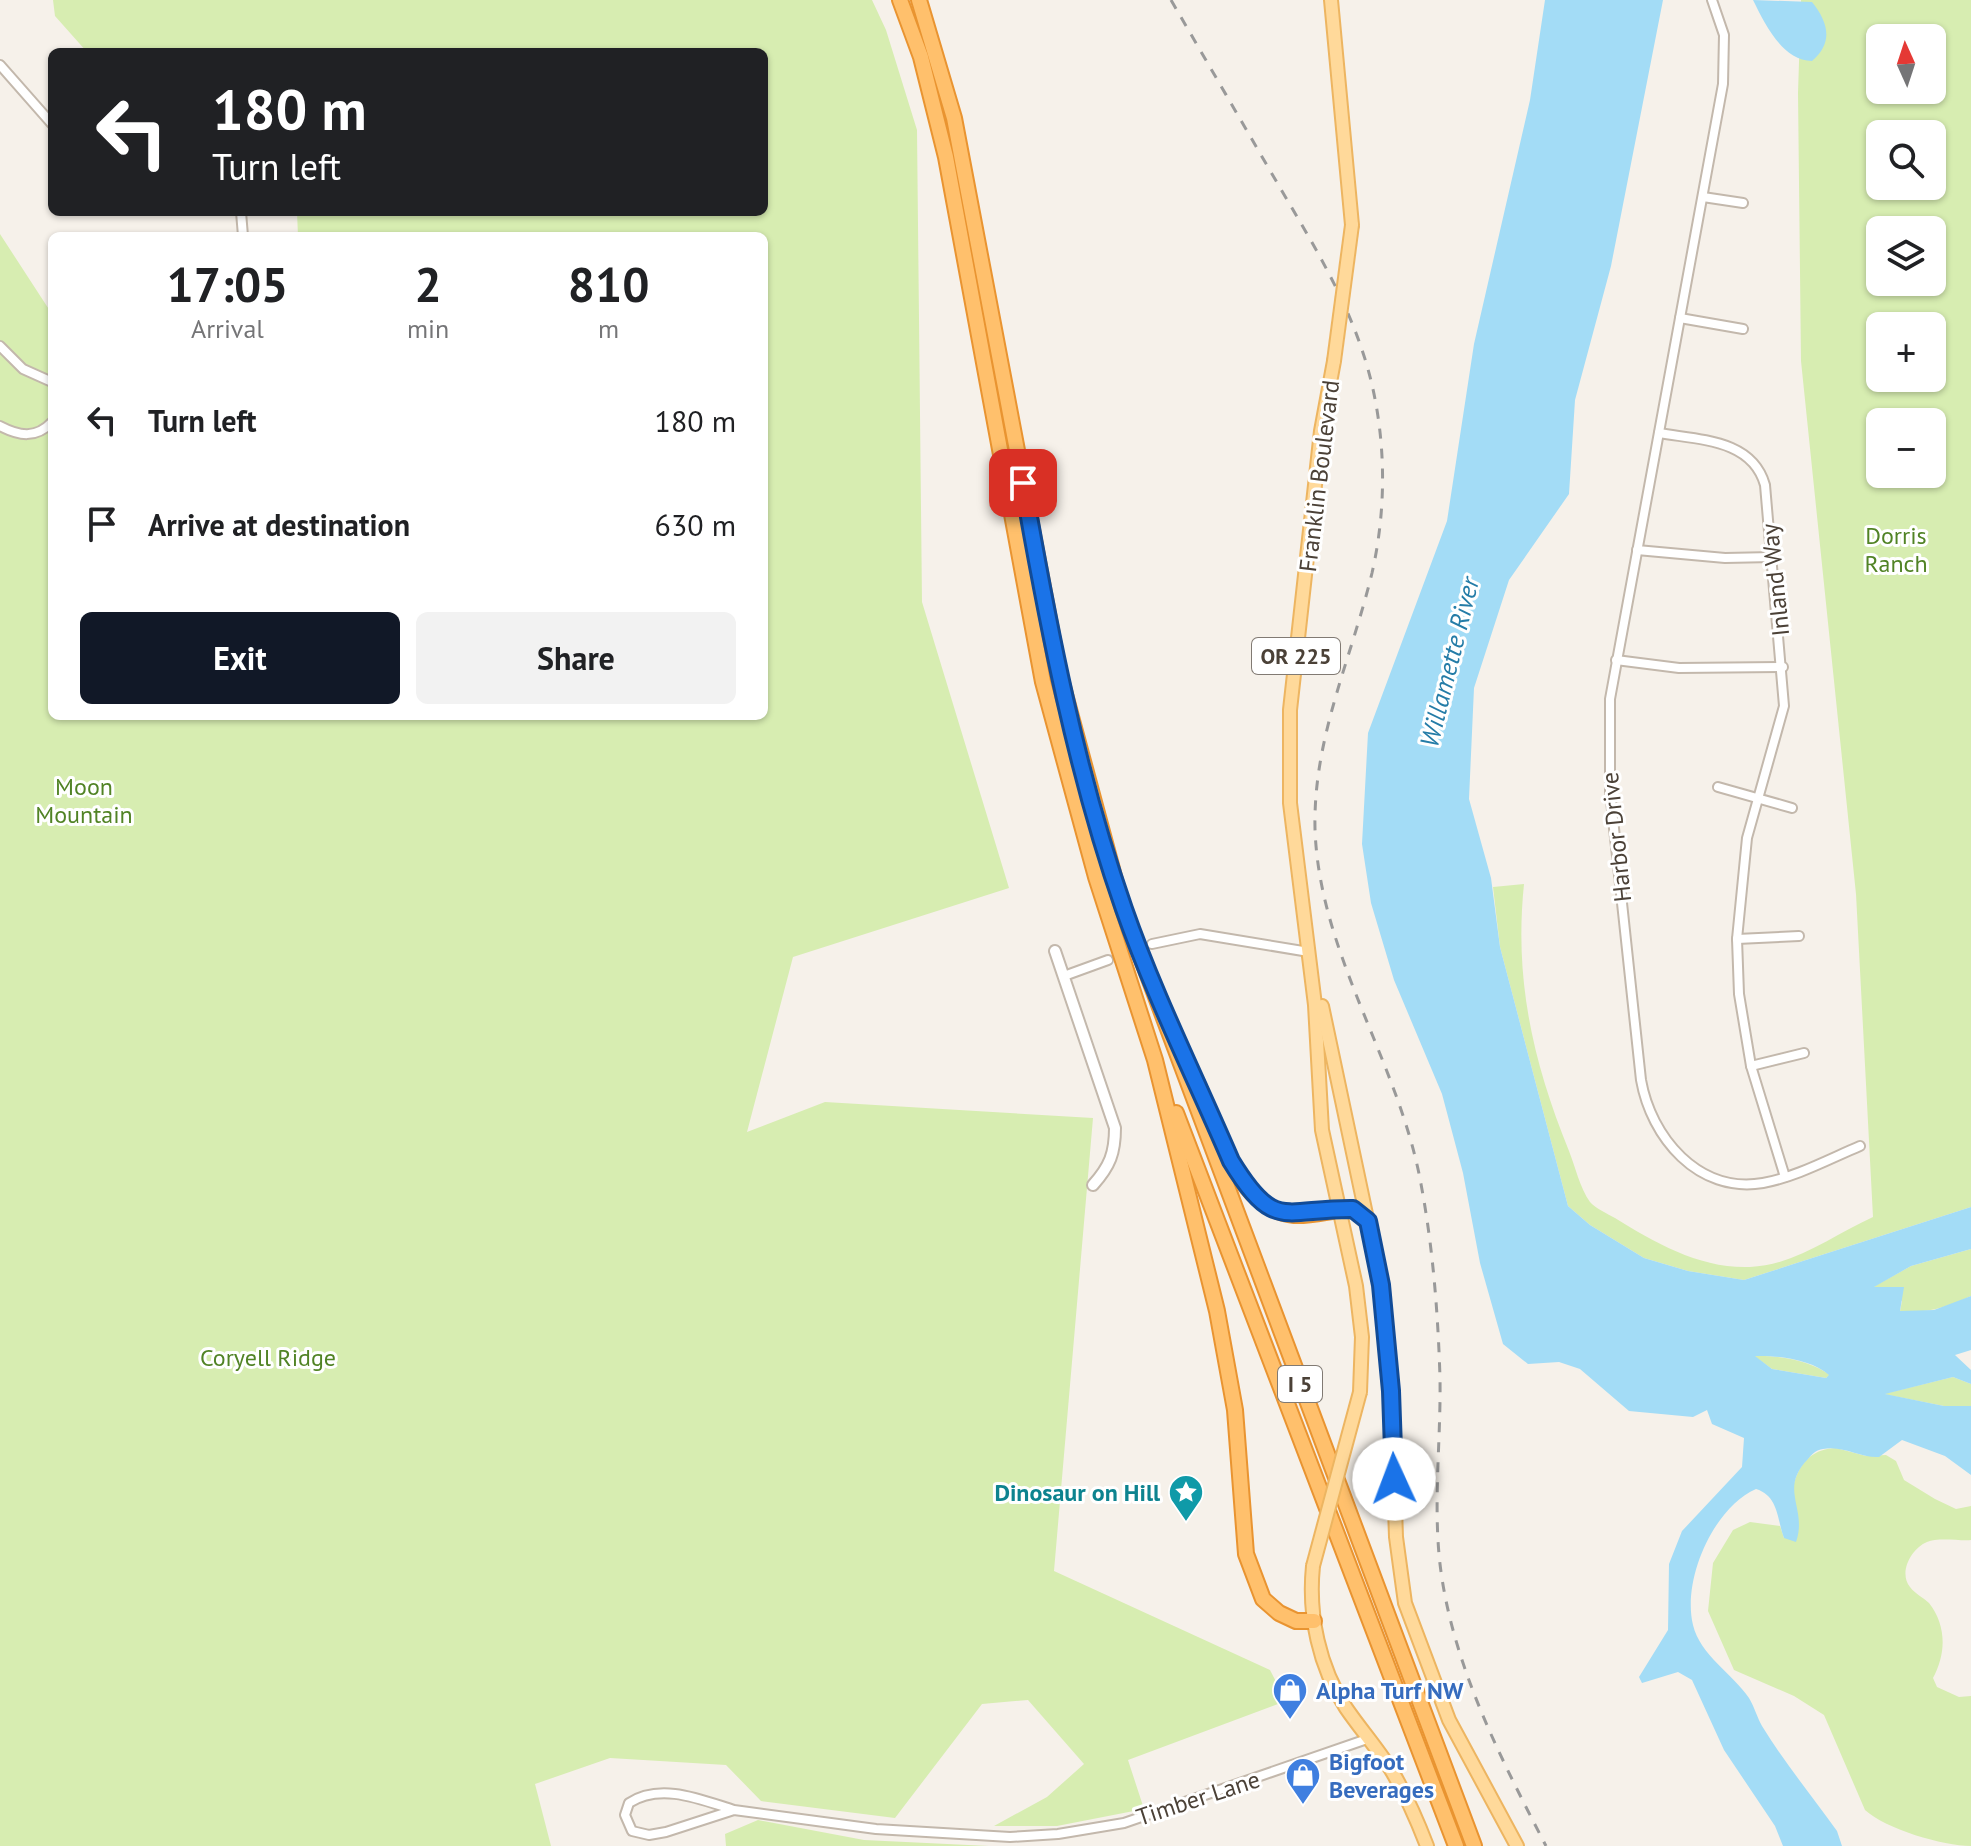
<!DOCTYPE html>
<meta charset="utf-8">
<style>
:root{--surface:#fff;--page:#f2f2f2;--text:#202124;--muted:#757577;--accent:#111827}
body{margin:0;font-family:"PT Sans",sans-serif;background:var(--page);color:var(--text);height:100vh;display:flex;flex-direction:column;font-size:30px;white-space:nowrap}
*{box-sizing:border-box;margin:0}
p{font-size:26px;color:var(--muted)}
.icon{flex:none;width:44px;height:44px;fill:none;stroke:currentColor;stroke-width:2;stroke-linecap:round;stroke-linejoin:round}
.map{position:relative;flex:1;overflow:hidden}
.sheet{position:absolute;left:48px;top:232px;width:720px;height:488px;display:flex;flex-direction:column;background:var(--surface);border-radius:12px;box-shadow:0 2px 6px #0004}
.sheet>*{flex:none}
.hud{position:absolute;left:48px;top:48px;width:720px;height:168px;border-radius:12px;box-shadow:0 2px 6px #0004;background:#202124;color:#fff;overflow:hidden}
.needle{width:52px;rotate:357deg}
.fabs{position:absolute;left:1866px;top:24px;display:grid;gap:16px}
.fabs a{display:grid;place-items:center;width:80px;height:80px;border-radius:12px;background:var(--surface);box-shadow:0 2px 6px #0004;font-size:40px}
.pin{position:absolute;display:grid;place-items:center;width:68px;height:68px;color:#fff;margin:-34px;border-radius:16px;box-shadow:0 4px 12px #0006}
.me{position:absolute;width:88px;margin:-44px;rotate:358deg;stroke-linejoin:round;filter:drop-shadow(0 0 6px #0008)}
.turn{display:flex;align-items:center;gap:28px;height:168px;padding:0 32px;font-size:36px}
.turn .icon{width:104px;height:104px;stroke-width:2.5}
.turn b{display:block;font-size:56px;line-height:68px}
.eta{display:flex;justify-content:space-evenly;align-items:center;height:136px;text-align:center}
.eta b{font-size:48px;font-weight:600;line-height:56px}
.button{display:flex;gap:16px;margin-top:auto;padding:16px 32px}
.button a{flex:1;height:92px;border-radius:12px;background:var(--accent);color:#fff;font-size:32px;font-weight:600;line-height:92px;text-align:center}
.button a+a{background:var(--page);color:var(--text)}
ul{padding:0;list-style:none}
li{display:flex;align-items:center;gap:24px;height:104px;padding:0 32px}
li div{flex:1}
li b{display:block;font-size:30px}
li em{font-style:normal}
.map>svg:first-child{display:block}
.green{fill:#d7edb1;fill-rule:evenodd}
.water{fill:#a3dcf6;fill-rule:evenodd}
.lines{fill:none;stroke-linecap:round;stroke-linejoin:round}
.minor-casing{stroke:#c3b8ac;stroke-width:12}
.tertiary-casing{stroke:#c3b8ac;stroke-width:14}
.primary-casing{stroke:#edb561;stroke-width:16}
.motorway-casing{stroke:#e99431;stroke-width:18}
.minor{stroke:#fff;stroke-width:8}
.tertiary{stroke:#fff;stroke-width:10}
.primary{stroke:#ffd99a;stroke-width:12}
.motorway{stroke:#ffc06c;stroke-width:14}
.rail{stroke:#999;stroke-width:3;stroke-dasharray:10 10;stroke-linecap:butt}
.primary-bridge-casing{stroke:#edb561;stroke-width:16;stroke-linecap:butt}
.primary-bridge{stroke:#ffd99a;stroke-width:12}
.route-casing{stroke:#114b97;stroke-width:20}
.route{stroke:#1a73e8;stroke-width:14}
.labels{text-anchor:middle;dominant-baseline:central;stroke-width:6;stroke-linejoin:round;paint-order:stroke}
.shield{fill:#fff;stroke:#817a73;stroke-width:2}
.shield-label{font-size:22px;font-weight:bold;fill:#4b4137}
.street-label{font-size:24px;fill:#4b4137;stroke:#fff}
.park-label{font-size:24px;fill:#518325;stroke:#fff}
.culture-label{font-size:24px;font-weight:bold;fill:#0d838f;stroke:#fff;text-anchor:end}
.shop-label{font-size:24px;font-weight:bold;fill:#366cbe;stroke:#fff;text-anchor:start}
.water-label{font-size:26px;font-style:italic;fill:#247ca7;stroke:#fff}
</style>
<div class="map">
<svg width="1971" height="1846" viewBox="0 0 1971 1846">
<rect width="100%" height="100%" fill="#f6f1ea"/>
<!-- green -->
<g class="green">
<polygon points="53,0 872,0 886,30 917,130 922,602 1009,888 793,957 747,1132 825,1102 1093,1118 1054,1571 1270,1670 1286,1701 1128,1760 1144,1809 1057,1826 994,1826 1047,1797 1084,1764 1028,1700 982,1704 895,1818 761,1801 726,1765 610,1758 535,1784 551,1846 0,1846 0,234 52,314 52,716 764,716 764,236 298,236 297,212 764,212 764,52 87,52 55,16"/>
<path d="M1801,0H1971V1207L1744,1280L1688,1271L1644,1258L1590,1225L1568,1206L1500,947L1493,887L1524,884C1514,980 1533,1062 1569,1151C1575,1166 1580,1188 1590,1202C1595,1208 1608,1214 1615,1218C1655,1243 1701,1269 1750,1267C1796,1265 1833,1235 1873,1217L1856,894L1801,361L1798,93ZM1880,38H1932V90H1880ZM1880,134H1932V186H1880ZM1880,230H1932V282H1880ZM1880,326H1932V378H1880ZM1880,422H1932V474H1880Z"/>
<path d="M1971,1249V1296C1948,1307 1926,1314 1900,1311L1902,1301L1873,1287L1911,1266Z"/>
<path d="M1754,1356C1778,1355 1810,1360 1830,1375L1826,1378L1772,1369Z"/>
<polygon points="1953,1377 1971,1384 1971,1406 1944,1406 1883,1394"/>
<path d="M1836,1448L1866,1456L1886,1455L1896,1461L1904,1480L1935,1499L1956,1509L1971,1506V1540C1959,1541 1938,1537 1927,1542C1912,1548 1898,1572 1910,1587C1915,1594 1923,1597 1929,1603C1947,1626 1946,1654 1933,1678L1937,1687L1959,1697L1971,1696V1846C1943,1846 1886,1829 1865,1810L1824,1715L1794,1696L1734,1670L1708,1611L1713,1563L1733,1530L1750,1522L1780,1526L1784,1538C1792,1502 1788,1450 1836,1448Z"/>
<polygon points="758,1820 864,1840 989,1846 726,1846 725,1834"/>
</g>
<!-- water -->
<g class="water">
<path d="M1545,0H1663L1611,266L1575,400L1569,494L1509,580L1474,688L1469,799L1491,878L1500,947L1568,1206L1590,1225L1644,1258L1688,1271L1744,1280L1971,1207V1249L1911,1266L1874,1287H1904L1900,1311L1934,1310L1971,1296V1350L1955,1355L1971,1370V1384L1953,1377L1885,1394L1944,1406H1971V1475L1945,1456L1902,1440L1879,1457C1860,1458 1843,1445 1823,1449C1816,1450 1812,1454 1808,1459C1778,1490 1808,1508 1796,1542L1784,1538C1777,1520 1779,1496 1756,1489C1713,1508 1682,1580 1693,1625C1700,1655 1733,1674 1749,1698C1754,1706 1757,1717 1762,1726C1784,1762 1812,1796 1837,1831L1842,1846H1783L1775,1826L1724,1750L1692,1680L1678,1672L1642,1683L1639,1677L1668,1630L1669,1564L1682,1531L1742,1467L1744,1438L1712,1424L1707,1410L1693,1417L1629,1411L1580,1369L1559,1362L1528,1364L1503,1344L1480,1263L1463,1173L1442,1094L1394,980L1371,903L1362,844L1368,733L1447,521L1474,344L1530,100ZM1755,1356C1778,1355 1812,1360 1829,1375L1826,1378L1772,1369Z"/>
<path d="M1753,0L1812,2C1828,22 1834,42 1812,61C1782,60 1765,24 1753,0Z"/>
</g>
<g class="lines">
<!-- minor casing -->
<g class="minor-casing">
<g id="minor">
<path d="M1712,0L1724,35L1723,84L1610,699V791L1641,1080C1651,1137 1698,1194 1763,1183C1796,1177 1829,1159 1860,1146"/>
<polyline points="0,65 52,124"/>
<polyline points="1703,197 1743,203"/>
<polyline points="241,212 243,236"/>
<polyline points="1680,318 1743,329"/>
<polyline points="0,346 23,369 52,382"/>
<path d="M0,426C19,436 36,439 52,422"/>
<path d="M1659,433C1699,440 1752,439 1765,485L1784,706L1747,838L1737,939L1739,994L1751,1066L1785,1177"/>
<polyline points="1637,550 1725,558 1773,557"/>
<polyline points="1616,660 1679,668 1783,667"/>
<polyline points="1718,787 1792,808"/>
<polyline points="1737,939 1799,936"/>
<polyline points="1152,944 1200,934 1309,952"/>
<polyline points="1064,976 1108,960"/>
<polyline points="1751,1066 1804,1053"/>
<path d="M734,1810C702,1800 661,1782 629,1803L625,1815L632,1831L649,1835L666,1832L734,1810L876,1829L1010,1837L1058,1834L1124,1823L1370,1738"/>
</g>
</g>
<!-- tertiary casing -->
<g class="tertiary-casing">
<path id="tertiary" d="M1055,951L1115,1128C1115,1153 1110,1166 1093,1185"/>
</g>
<!-- primary casing -->
<g class="primary-casing">
<g id="primary">
<polyline points="1331,0 1352,225"/>
<polyline points="1334,361 1321,431 1290,710 1290,803 1315,1005 1322,1130 1356,1286 1362,1337 1360,1392"/>
<polyline points="1322,1006 1381,1285 1391,1391 1396,1537 1405,1603 1449,1720 1517,1846"/>
<path d="M1313,1566C1308,1615 1319,1667 1346,1708C1361,1730 1379,1750 1393,1773C1407,1797 1417,1820 1427,1846"/>
</g>
</g>
<!-- motorway casing -->
<g class="motorway-casing">
<g id="motorway">
<polyline points="900,0 921,57 946,157 1043,682 1096,877 1155,1060 1217,1311 1235,1410 1246,1554 1263,1599 1279,1613 1296,1621 1314,1621"/>
<polyline points="919,0 954,118 1059,672 1122,906 1474,1846"/>
<path d="M1197,1083C1216,1126 1237,1210 1294,1215C1308,1216 1324,1212 1338,1210"/>
<polyline points="1176,1113 1456,1846"/>
</g>
</g>
<!-- minor -->
<use href="#minor" class="minor"/>
<!-- tertiary -->
<use href="#tertiary" class="tertiary"/>
<!-- primary -->
<use href="#primary" class="primary"/>
<!-- motorway -->
<use href="#motorway" class="motorway"/>
<!-- rail -->
<path class="rail" d="M1171,0C1207,62 1243,124 1279,186C1319,254 1360,320 1375,399C1386,456 1385,516 1372,573C1351,660 1313,738 1315,829C1319,954 1399,1062 1421,1184C1433,1248 1438,1313 1440,1378C1441,1439 1433,1503 1440,1564C1452,1664 1500,1757 1546,1846"/>
<!-- primary-bridge casing -->
<g class="primary-bridge-casing">
<g id="primary-bridge">
<polyline points="1334,361 1352,225"/>
<polyline points="1313,1566 1360,1392"/>
</g>
</g>
<!-- primary-bridge -->
<use href="#primary-bridge" class="primary-bridge"/>
</g>
<g class="lines">
<!-- route casing -->
<g class="route-casing">
<path id="route" d="M1023,483C1048,626 1076,772 1124,909C1154,995 1195,1077 1231,1161C1275,1233 1284,1208 1353,1209L1368,1221L1381,1285L1391,1391L1394,1479"/>
</g>
<!-- route -->
<use href="#route" class="route"/>
</g>
<!-- icons -->
<defs>
<g id="sight-pin" transform="scale(1.8)"><path d="M0 17L-7.5 6A9.5 9.5 0 1 1 7.5 6Z" fill="#0f9aa8" stroke="#fff"/><path d="M0-6L1.8-2.2L6-1.7L2.9 1.2L3.7 5.4L0 3.3L-3.7 5.4L-2.9 1.2L-6-1.7L-1.8-2.2Z" fill="#fff"/></g>
<g id="shop-pin" transform="scale(1.8)"><path d="M0 17L-7.5 6A9.5 9.5 0 1 1 7.5 6Z" fill="#3f7fe0" stroke="#fff"/><path d="M-5-2.5h2.3a2.7 3.5 0 0 1 5.4 0H5L5.5 6h-11ZM-1.5-2.5h3a1.5 2.3 0 0 0-3 0Z" fill="#fff"/></g>
</defs>
<g fill-rule="evenodd">
<use href="#sight-pin" x="1186" y="1492"/>
<use href="#shop-pin" x="1290" y="1690"/>
<use href="#shop-pin" x="1303" y="1775"/>
</g>
<g class="labels">
<!-- shield labels -->
<g class="shield">
<rect x="1252" y="638" width="88" height="36" rx="6"/>
<rect x="1278" y="1366" width="44" height="36" rx="6"/>
</g>
<g class="shield-label">
<text x="1296" y="656">OR 225</text>
<text x="1300" y="1384">I 5</text>
</g>
<!-- street labels -->
<g class="street-label">
<text transform="translate(1319 476) rotate(-83)">Franklin Boulevard</text>
<text transform="translate(1775 580) rotate(-96)">Inland Way</text>
<text transform="translate(1616 837) rotate(-96)">Harbor Drive</text>
<text transform="translate(1198 1798) rotate(-18)">Timber Lane</text>
</g>
<!-- park labels -->
<g class="park-label">
<text x="1896" y="535">Dorris<tspan x="1896" dy="28">Ranch</tspan></text>
<text x="84" y="786">Moon<tspan x="84" dy="28">Mountain</tspan></text>
<text x="268" y="1357">Coryell Ridge</text>
</g>
<!-- culture labels -->
<g class="culture-label">
<text x="1160" y="1492">Dinosaur on Hill</text>
</g>
<!-- shop labels -->
<g class="shop-label">
<text x="1316" y="1690">Alpha Turf NW</text>
<text x="1329" y="1761">Bigfoot<tspan x="1329" dy="28">Beverages</tspan></text>
</g>
<!-- water labels -->
<g class="water-label">
<text transform="translate(1449 662) rotate(-76)">Willamette River</text>
</g>
</g>
</svg>
<div class="fabs">
<a><svg class="needle" viewBox="-14 -14 28 28"><path d="M0-13l5 13h-10z" fill="#e53935"/><path d="M0 13l5-13h-10z" fill="#757577"/></svg></a>
<a><svg class="icon" aria-label="search" viewBox="0 0 24 24"><circle cx="10" cy="10" r="6"/><path d="M15 15l6 6"/></svg></a>
<a><svg class="icon" aria-label="layers" viewBox="0 0 24 24"><path d="M12 4l9 5-9 5-9-5zM3 14l9 5 9-5"/></svg></a>
<a>+</a>
<a>−</a>
</div>
<div class="pin" style="left:1023px;top:483px;background:#d93025"><svg class="icon" aria-label="arrive" viewBox="0 0 24 24"><path d="M6 21V4h12l-3 4 3 4H6"/></svg></div>
<svg class="me" style="left:1394px;top:1479px" viewBox="-20 -20 40 40"><circle r="19" fill="#fff"/><path d="M0-13L10 11 0 6-10 11z" fill="#1a73e8"/></svg>
<div class="hud">
<div class="turn"><svg class="icon" aria-label="left" viewBox="0 0 24 24"><path d="M17 20v-9H6M10 6l-5 5 5 5"/></svg><div><b>180 m</b>Turn left</div></div>
</div>
<section class="sheet">
<div class="eta">
<div><b>17:05</b><p>Arrival</p></div>
<div><b>2</b><p>min</p></div>
<div><b>810</b><p>m</p></div>
</div>
<ul>
<li><svg class="icon" aria-label="left" viewBox="0 0 24 24"><path d="M17 20v-9H6M10 6l-5 5 5 5"/></svg><div><b>Turn left</b></div><em>180 m</em></li>
<li><svg class="icon" aria-label="arrive" viewBox="0 0 24 24"><path d="M6 21V4h12l-3 4 3 4H6"/></svg><div><b>Arrive at destination</b></div><em>630 m</em></li>
</ul>
<div class="button"><a>Exit</a><a>Share</a></div>
</section>
</div>
